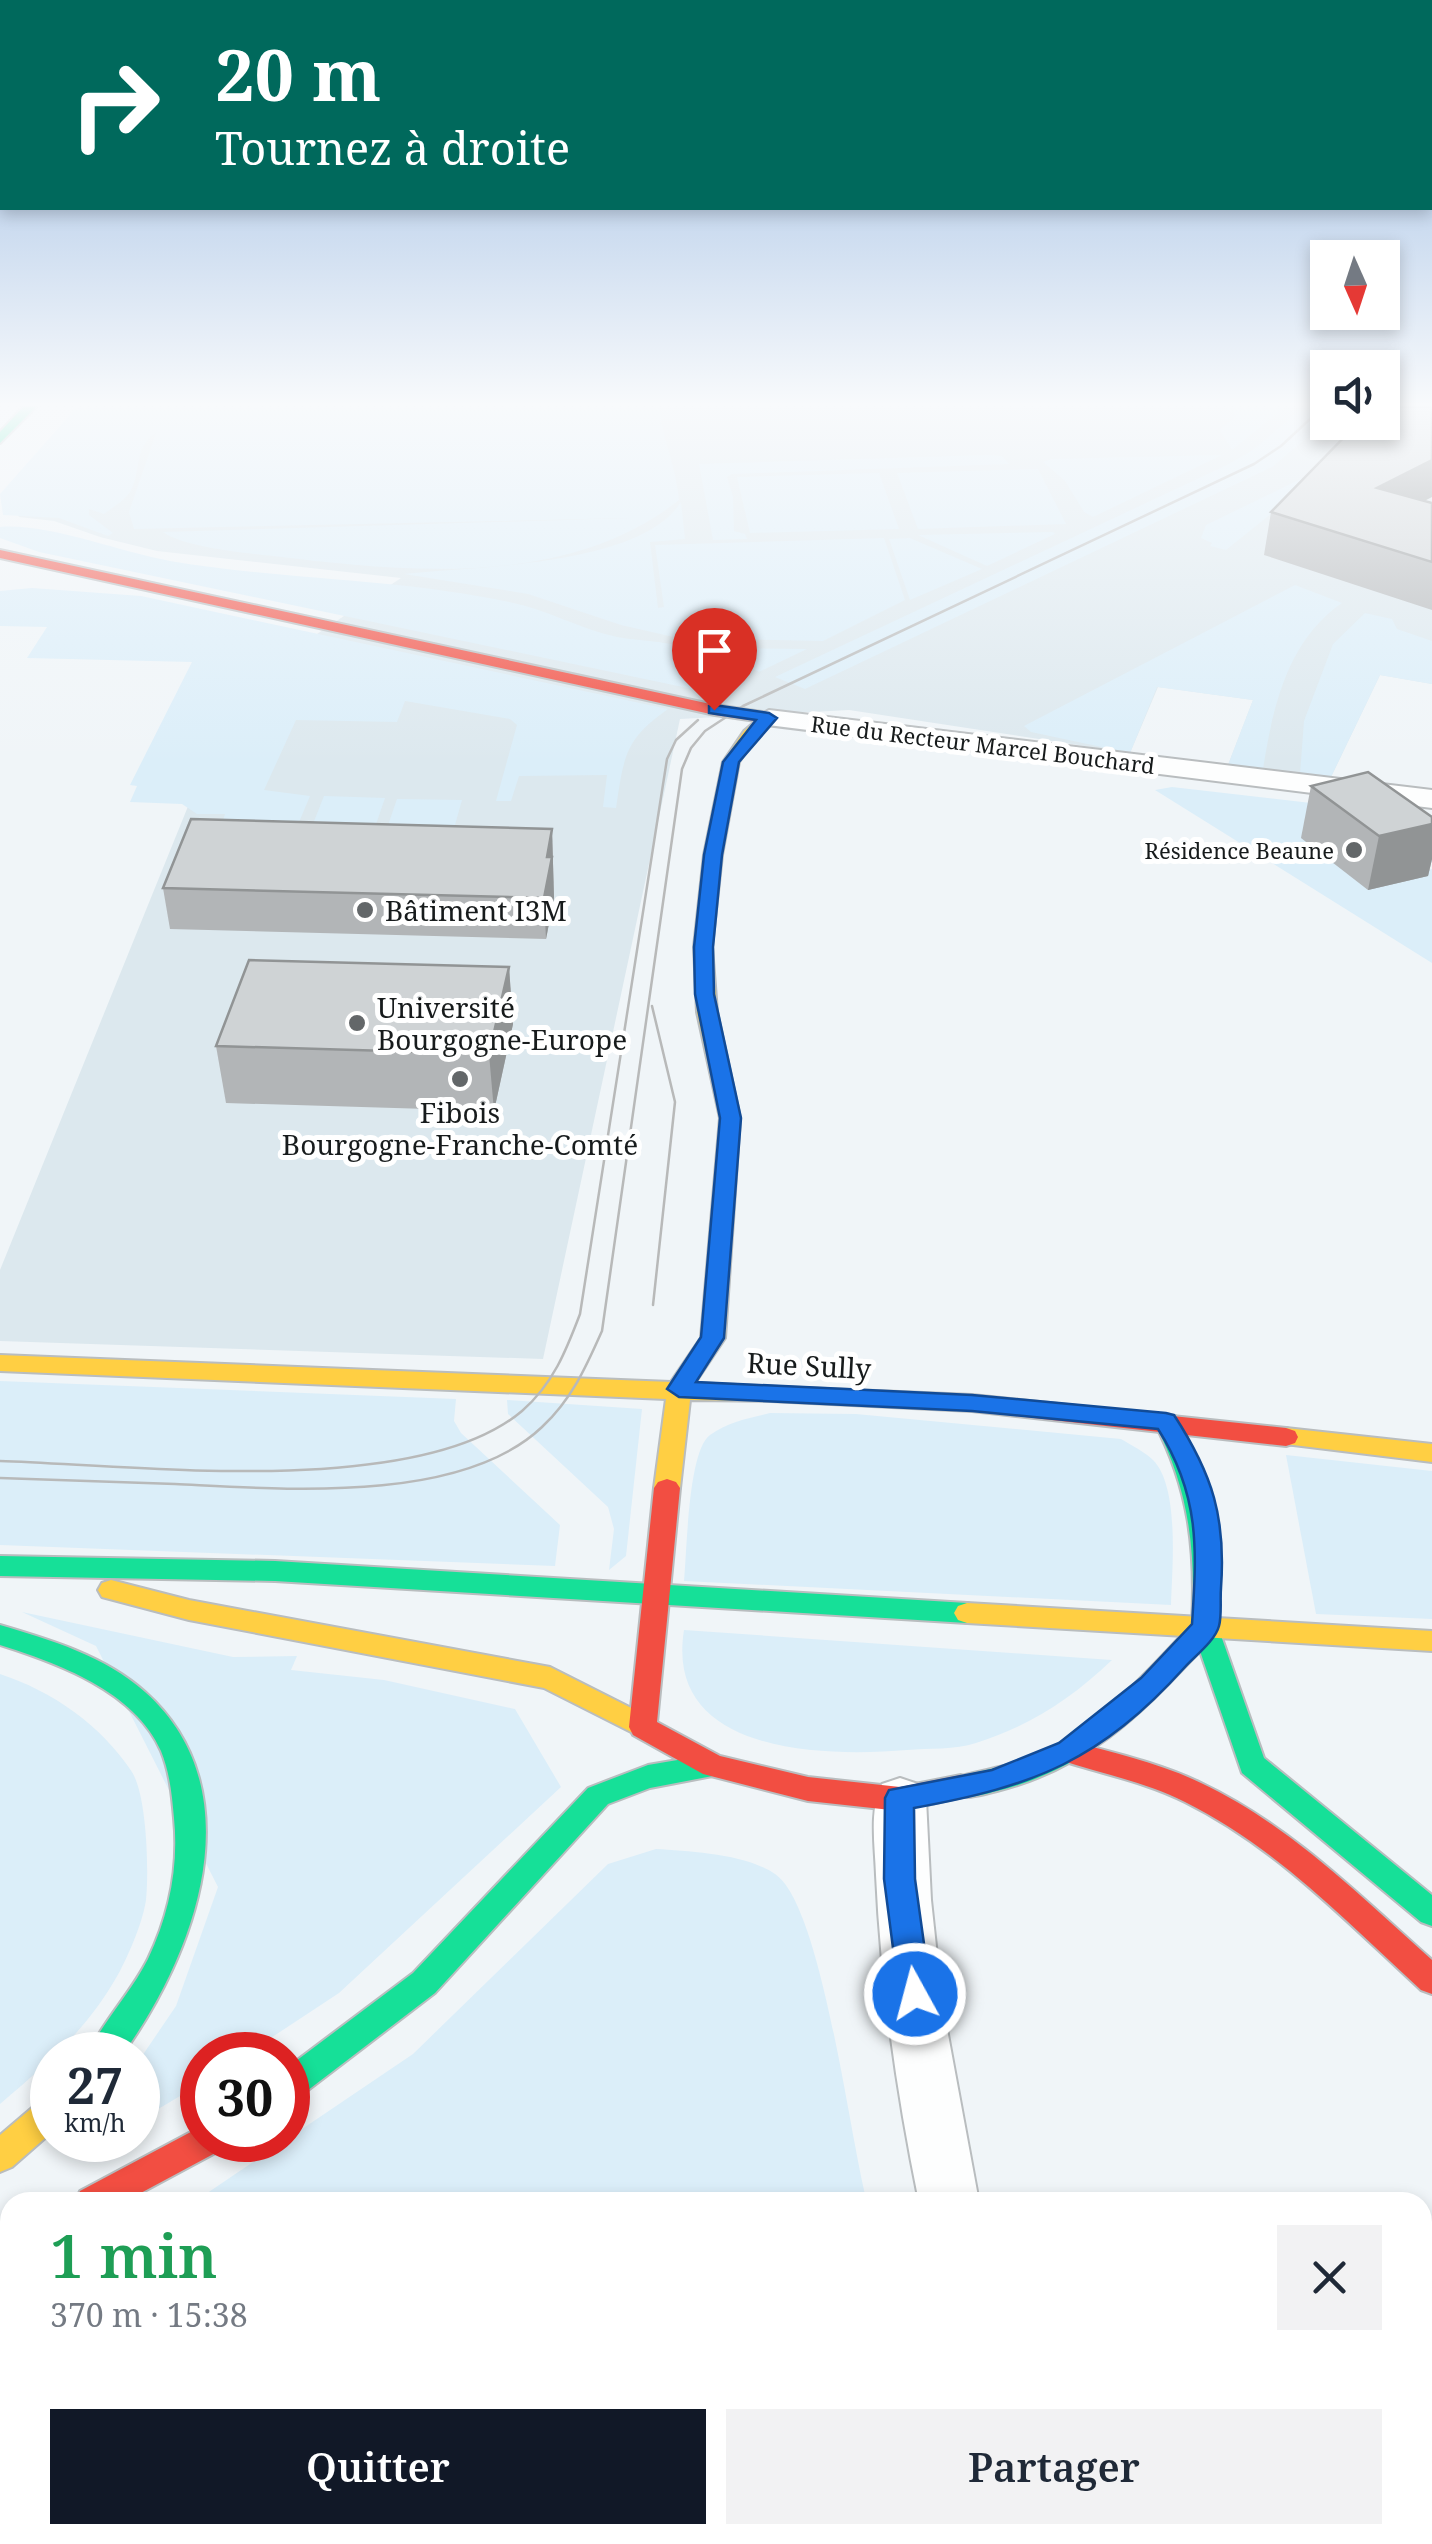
<!DOCTYPE html>
<html lang="fr">
<meta charset="utf-8">
<style>
:root{--surface:#fff;--page:#f2f2f3;--text:#1f2937;--muted:#747a83;--accent:#111827}
body{margin:0;font-family:"Noto Serif",serif;background:var(--page);color:var(--text);height:100vh;display:flex;flex-direction:column;font-size:38px;white-space:nowrap}
*{box-sizing:border-box;margin:0}
p{font-size:32px;color:var(--muted)}
.icon{flex:none;width:55px;height:55px;fill:none;stroke:currentColor;stroke-width:2;stroke-linecap:round;stroke-linejoin:round}
.map{position:relative;flex:1;overflow:hidden}
.side{position:absolute;left:0px;top:2192px;width:1432px;height:352px;display:flex;flex-direction:column;background:var(--surface);border-radius:30px 30px 0 0;box-shadow:0 5px 15px #0003}
.side>*{flex:none}
.top-card{position:absolute;left:0px;top:0px;width:1432px;height:210px;box-shadow:0 5px 15px #0003;background:#00695c;color:#fff;overflow:hidden}
.needle{width:65px;rotate:177deg}
.buttons{position:absolute;left:1310px;top:240px;display:grid;gap:20px}
.buttons a{display:grid;place-items:center;width:90px;height:90px;border-radius:0px;background:var(--surface);box-shadow:0 5px 15px #0003;font-size:50px}
.speed{position:absolute;left:30px;top:2032px;display:flex;gap:20px;font-size:50px;font-weight:700;text-align:center}
.speed>*{display:grid;place-content:center;width:130px;height:130px;border-radius:50%;background:var(--surface);box-shadow:0 5px 15px #0003;line-height:1}
.speed small{font-size:25px;font-weight:400}
.speed .limit{border:15px solid #d22;background:#fff;color:#111}
.pin{position:absolute;display:grid;place-items:center;width:85px;height:85px;color:#fff;margin:-102px -42px;border-radius:50% 50% 50% 0;rotate:-45deg;box-shadow:0 0 10px #0007}
.pin .icon{rotate:45deg}
.me{position:absolute;width:110px;margin:-55px;rotate:353deg;stroke-linejoin:round;filter:drop-shadow(0 0 8px #0008)}
.turn{display:flex;align-items:center;gap:35px;height:210px;padding:0 50px;font-size:45px}
.turn .icon{width:130px;height:130px;stroke-width:2.5}
.turn b{display:block;font-size:70px;line-height:85px}
.round{display:grid;place-items:center;flex:none;width:105px;height:105px;border-radius:0px;background:var(--page)}
.summary{display:flex;align-items:center;justify-content:space-between;height:170px;padding:0 50px}
h1{font-size:60px;font-weight:600;line-height:75px;color:#1e9e55}
.primary-button{display:flex;gap:20px;margin-top:auto;padding:20px 50px}
.primary-button a{flex:1;height:115px;border-radius:0px;background:var(--accent);color:#fff;font-size:40px;font-weight:600;line-height:115px;text-align:center}
.primary-button a+a{background:var(--page);color:var(--text)}
.map>svg:first-child{display:block}
.built{fill:#dce8ee}
.green{fill:#dbeef9}
.lines{fill:none;stroke-linecap:round;stroke-linejoin:round}
.street-casing{stroke:#b9bdbf;stroke-width:4}
.fast-casing{stroke:#b9bdbf;stroke-width:4}
.slow-casing{stroke:#b9bdbf;stroke-width:4}
.jam-casing{stroke:#b9bdbf;stroke-width:4}
.street{fill:#fdfefe;fill-rule:evenodd}
.fast{fill:#16e098;fill-rule:evenodd}
.slow{fill:#ffcf43;fill-rule:evenodd}
.jam{fill:#f24e42;fill-rule:evenodd}
.tram{stroke:#b8b9b9;stroke-width:2.5}
.wall{fill:#b2b5b7}
.shaded-wall{fill:#919495}
.building{fill:#cfd3d5;stroke:#919495;stroke-width:2.5}
.route{fill:#1a73e8;stroke:#114b97;stroke-width:2.5}
.poi-dot{fill:#636769;stroke:#fff;stroke-width:4}
.labels{text-anchor:middle;dominant-baseline:central;stroke-width:10;stroke-linejoin:round;paint-order:stroke}
.far-street-label{font-size:22px;fill:#171b1c;stroke:#fff}
.far-poi-label{font-size:22px;fill:#171b1c;stroke:#fff;text-anchor:end}
.poi-label{font-size:28px;fill:#171b1c;stroke:#fff;text-anchor:start}
.street-label{font-size:28px;fill:#171b1c;stroke:#fff}
</style>
<div class="map">
<svg width="1432" height="2544" viewBox="0 0 1432 2544">
<rect width="100%" height="100%" fill="#f0f5f8"/>
<!-- built -->
<polygon class="built" points="79,407 1327,407 1328,422 1382,422 1432,407 1432,684 1380,675 1331,777 1228,765 1253,700 1158,687 1130,753 849,710 680,719 543,1359 0,1341 0,1270 236,688 401,578 157,551 100,537 54,521 19,517 4,492"/>
<!-- green -->
<g class="green">
<path d="M77,407H659C663,440 676,467 679,500C567,589 405,572 273,556C245,553 183,547 163,532L630,518L134,529L129,512L156,433C133,447 142,472 130,492C124,501 113,507 104,514L89,509V515L113,533L108,536L59,518L3,515L0,494Z"/>
<polygon points="1224,407 1285,407 1232,450 1220,430 1237,415"/>
<polygon points="1303,407 1327,407 1327,421 1272,467 805,689 775,677 1227,465 1253,450"/>
<polygon points="988,455 1002,456 1009,464 732,474 727,477 733,497 734,531 745,534 747,539 713,540 699,464"/>
<polygon points="1222,455 1093,517 1084,512 1065,481 1043,462 1051,459"/>
<polygon points="1038,469 1066,524 918,529 897,473"/>
<polygon points="879,473 899,529 750,533 737,477"/>
<polygon points="1309,475 1317,477 1226,550 1210,546 1212,543 1201,538 1206,525"/>
<path d="M681,502L685,539L650,542L658,608L664,607L655,545L884,538L905,600L823,641L678,638L621,625L528,594L404,574C473,566 640,567 681,502Z"/>
<path d="M0,527C49,523 119,552 170,561C282,580 397,578 509,602C546,609 580,629 617,637C648,643 704,639 719,674L697,690L39,552L0,538Z"/>
<polygon points="1053,532 1055,534 987,566 918,535"/>
<polygon points="910,538 982,569 910,600 889,539"/>
<path d="M1295,585L1342,603C1287,641 1273,707 1263,769L1228,765L1253,700L1157,687L1130,753L1031,732L1024,726Z"/>
<path d="M32,588L141,596L668,709C624,740 624,757 616,808L603,807L607,775L519,776L511,801H496L517,725L510,719L405,701L397,722L296,720L264,790L310,796L294,834L220,830L225,814H197L182,804L130,802L137,786L130,785L192,662L27,658L47,627L0,626V591Z"/>
<polygon points="1365,613 1392,619 1397,629 1432,641 1432,684 1380,675 1331,777 1300,774 1304,721 1333,644"/>
<polygon points="730,648 807,649 759,672 726,654"/>
<polygon points="1172,787 1432,817 1432,862 1414,866 1421,872 1432,869 1432,963 1155,790"/>
<polygon points="324,796 385,798 372,836 309,834"/>
<polygon points="397,799 462,800 451,839 384,837"/>
<polygon points="0,1381 456,1399 454,1421 461,1433 560,1525 555,1566 0,1545"/>
<polygon points="507,1400 642,1409 626,1556 609,1570 614,1529 608,1507 508,1414"/>
<path d="M770,1413L856,1414L1121,1439C1131,1445 1145,1452 1153,1460C1180,1487 1172,1570 1171,1605L684,1581C687,1551 688,1451 710,1435C728,1422 749,1418 770,1413Z"/>
<polygon points="1286,1455 1432,1471 1432,1619 1316,1614"/>
<polygon points="22,1612 233,1657 297,1656 291,1670 384,1680 515,1709 561,1787 339,1993 245,2055 202,2055 202,2083 138,2121 138,2062 176,2006 218,1887 96,1646"/>
<path d="M684,1630L1112,1660C1071,1699 1030,1726 976,1743C955,1750 929,1748 907,1750C823,1757 664,1754 684,1630Z"/>
<path d="M0,1674C52,1691 101,1725 132,1772C147,1796 149,1871 146,1900C143,1921 130,1952 120,1971C88,2029 49,2062 0,2104Z"/>
<path d="M656,1849C690,1851 746,1854 775,1874C822,1905 850,2140 867,2202H194L413,2054L608,1864Z"/>
<polygon points="10,2298 10,2440 0,2446 0,2302"/>
</g>
<g class="lines">
<!-- street casing -->
<g class="street-casing">
<g id="street">
<polygon points="769,710 1432,790 1432,808 759,724 755,718"/>
<path d="M900,1778L918,1784L926,1799L931,1900L942,2002L979,2202H919C897,2095 881,1985 876,1875C875,1845 869,1810 882,1784Z"/>
<polygon points="1041,2535 1109,2535 1113,2544 1045,2544"/>
</g>
</g>
<!-- fast casing -->
<g class="fast-casing">
<g id="fast">
<polygon points="23,407 36,407 0,443 0,432"/>
<path d="M1166,1414L1175,1416L1192,1448L1211,1497L1219,1546L1218,1627L1264,1758L1432,1895V1926L1421,1922L1242,1773L1200,1651C1139,1716 1086,1769 997,1791C981,1795 966,1800 951,1795L947,1787L951,1779C978,1770 1006,1768 1033,1757C1096,1731 1146,1673 1192,1624C1196,1550 1189,1488 1154,1422L1157,1416Z"/>
<polygon points="0,1556 275,1561 967,1603 976,1606 980,1613 976,1620 967,1623 275,1581 0,1576"/>
<path d="M0,1625C51,1640 105,1656 145,1692C256,1791 195,1955 122,2055H87C103,2021 131,1993 148,1959C169,1915 179,1867 174,1818C172,1796 170,1773 161,1751C135,1691 57,1663 0,1645Z"/>
<polygon points="713,1754 723,1758 727,1766 723,1774 650,1788 608,1804 435,1993 299,2097 288,2101 288,2067 413,1973 588,1788 648,1765"/>
</g>
</g>
<!-- slow casing -->
<g class="slow-casing">
<g id="slow">
<polygon points="763,715 777,718 756,737 739,762 722,855 712,947 717,1012 740,1118 725,1338 695,1383 779,1387 787,1389 791,1395 787,1401 690,1400 680,1488 676,1494 658,1494 654,1488 666,1399 0,1371 0,1355 671,1382 701,1338 720,1118 697,1012 694,947 704,855 723,762 744,731"/>
<polygon points="1286,1428 1432,1444 1432,1462 1277,1443 1274,1437 1277,1431"/>
<polygon points="111,1580 189,1600 550,1667 653,1719 657,1727 653,1735 643,1738 544,1688 189,1620 102,1597 98,1590 102,1583"/>
<polygon points="967,1603 1432,1631 1432,1651 967,1623 958,1620 954,1613 958,1606"/>
<polygon points="52,2097 52,2132 12,2167 0,2172 0,2135 40,2101"/>
</g>
</g>
<!-- jam casing -->
<g class="jam-casing">
<g id="jam">
<polygon points="0,550 715,705 769,713 777,718 769,723 715,715 0,558"/>
<polygon points="779,1387 972,1395 1286,1428 1295,1431 1298,1437 1295,1443 1286,1446 972,1411 771,1401 767,1395 771,1389"/>
<polygon points="667,1479 676,1482 680,1488 657,1722 720,1756 808,1777 900,1787 961,1775 971,1779 975,1787 971,1795 900,1811 808,1801 703,1774 633,1735 629,1727 654,1488 658,1482"/>
<path d="M1070,1741C1114,1753 1160,1763 1201,1783C1290,1825 1360,1896 1432,1960V1994L1421,1990C1347,1922 1276,1847 1185,1802C1146,1782 1102,1774 1060,1760L1056,1752L1060,1744Z"/>
<polygon points="202,2126 202,2140 223,2140 219,2151 124,2202 75,2202 80,2191"/>
<polygon points="10,2222 10,2257 0,2261 0,2226"/>
</g>
</g>
<!-- street -->
<use href="#street" class="street"/>
<!-- fast -->
<use href="#fast" class="fast"/>
<!-- slow -->
<use href="#slow" class="slow"/>
<!-- jam -->
<use href="#jam" class="jam"/>
<!-- tram -->
<g class="tram">
<polyline points="652,1006 675,1102 653,1305"/>
<path d="M0,1461C134,1465 417,1500 522,1411C553,1384 566,1351 580,1314L667,759L676,740L698,720"/>
<path d="M0,1478C58,1480 117,1482 175,1484C280,1489 460,1505 542,1427C572,1399 586,1367 602,1331L682,769L691,748L705,731L743,706L1254,464L1281,446L1323,407"/>
</g>
</g>
<!-- wall -->
<g class="wall">
<polygon points="1424,501 1432,503 1432,610 1264,555 1271,512"/>
<polygon points="1311,786 1432,817 1432,859 1428,876 1368,890 1301,838"/>
<polygon points="552,829 554,898 546,939 170,929 163,888"/>
<polygon points="509,967 513,1024 494,1111 226,1103 216,1046"/>
</g>
<!-- shaded-wall -->
<g class="shaded-wall">
<polygon points="1432,460 1432,497 1368,530 1377,488"/>
<polygon points="1432,824 1432,859 1428,876 1368,890 1379,836"/>
<polygon points="552,829 554,898 546,939 544,898 547,857"/>
<polygon points="509,967 513,1024 494,1111 489,1054"/>
</g>
<!-- building -->
<g class="building">
<polygon points="1382,407 1432,407 1432,460 1377,488 1432,503 1432,562 1271,512 1359,422 1382,422"/>
<polygon points="1368,772 1432,817 1432,824 1379,836 1311,786"/>
<polygon points="191,819 552,829 547,857 552,857 544,898 163,888"/>
<polygon points="249,960 509,967 489,1054 216,1046"/>
</g>
<!-- sky -->
<linearGradient id="sky" x2="0" y2="1"><stop stop-color="#93b5e0"/><stop offset="0.53" stop-color="#f8fafc"/><stop offset="1" stop-color="#f8fafc" stop-opacity="0"/></linearGradient>
<rect width="1432" height="763" fill="url(#sky)"/>
<!-- route -->
<path class="route" d="M714,705L769,713L777,718L739,762L722,855L713,947L714,994L741,1118L724,1338L696,1382L972,1395L1166,1413L1174,1415C1213,1475 1226,1518 1221,1588C1220,1600 1222,1615 1219,1626C1215,1641 1195,1656 1185,1667C1100,1761 1035,1786 914,1808L915,1879L931,1994L926,2003L915,2008L904,2003L899,1994L884,1879L885,1798L889,1790L992,1770L1059,1743L1141,1678L1192,1624C1197,1549 1200,1495 1158,1429L972,1411L679,1397L667,1389L701,1337L720,1118L695,994L694,947L704,855L723,762L756,720L709,713V706Z"/>
<!-- markers -->
<g class="poi-dot">
<circle cx="1354" cy="850" r="10"/>
<circle cx="365" cy="910" r="10"/>
<circle cx="357" cy="1023" r="10"/>
<circle cx="460" cy="1079" r="10"/>
</g>
<g class="labels">
<!-- far-street labels -->
<g class="far-street-label">
<text transform="translate(983 744) rotate(7)">Rue du Recteur Marcel Bouchard</text>
</g>
<!-- far-poi labels -->
<g class="far-poi-label">
<text x="1334" y="850">Résidence Beaune</text>
</g>
<!-- poi labels -->
<g class="poi-label">
<text x="385" y="910">Bâtiment I3M</text>
<text x="377" y="1007">Université<tspan x="377" dy="32">Bourgogne-Europe</tspan></text>
<text x="460" y="1112" text-anchor="middle">Fibois<tspan x="460" dy="32">Bourgogne-Franche-Comté</tspan></text>
</g>
<!-- street labels -->
<g class="street-label">
<text transform="translate(809 1365) rotate(3)">Rue Sully</text>
</g>
</g>
</svg>
<div class="buttons">
<a><svg class="needle" viewBox="-14 -14 28 28"><path d="M0-13l5 13h-10z" fill="#e53935"/><path d="M0 13l5-13h-10z" fill="#747a83"/></svg></a>
<a><svg class="icon" aria-label="sound" viewBox="0 0 24 24"><path d="M4 9h4l5-4v14l-5-4H4zM17 9q2 3 0 6"/></svg></a>
</div>
<div class="speed"><div>27<small>km/h</small></div><div class="limit">30</div></div>
<div class="pin" style="left:714px;top:710px;background:#d93025"><svg class="icon" aria-label="arrive" viewBox="0 0 24 24"><path d="M6 21V4h12l-3 4 3 4H6"/></svg></div>
<svg class="me" style="left:915px;top:1994px" viewBox="-20 -20 40 40"><circle r="17" fill="#1a73e8" stroke="#fff" stroke-width="3"/><path d="M0-11L8 9 0 5-8 9z" fill="#fff"/></svg>
<div class="top-card">
<div class="turn"><svg class="icon" aria-label="right" viewBox="0 0 24 24"><path d="M7 20v-9h11M14 6l5 5-5 5"/></svg><div><b>20 m</b>Tournez à droite</div></div>
</div>
<section class="side">
<div class="summary"><div><h1>1 min</h1><p>370 m · 15:38</p></div><a class="round"><svg class="icon" aria-label="close" viewBox="0 0 24 24"><path d="M6 6l12 12M18 6L6 18"/></svg></a></div>
<div class="primary-button"><a>Quitter</a><a>Partager</a></div>
</section>
</div>
